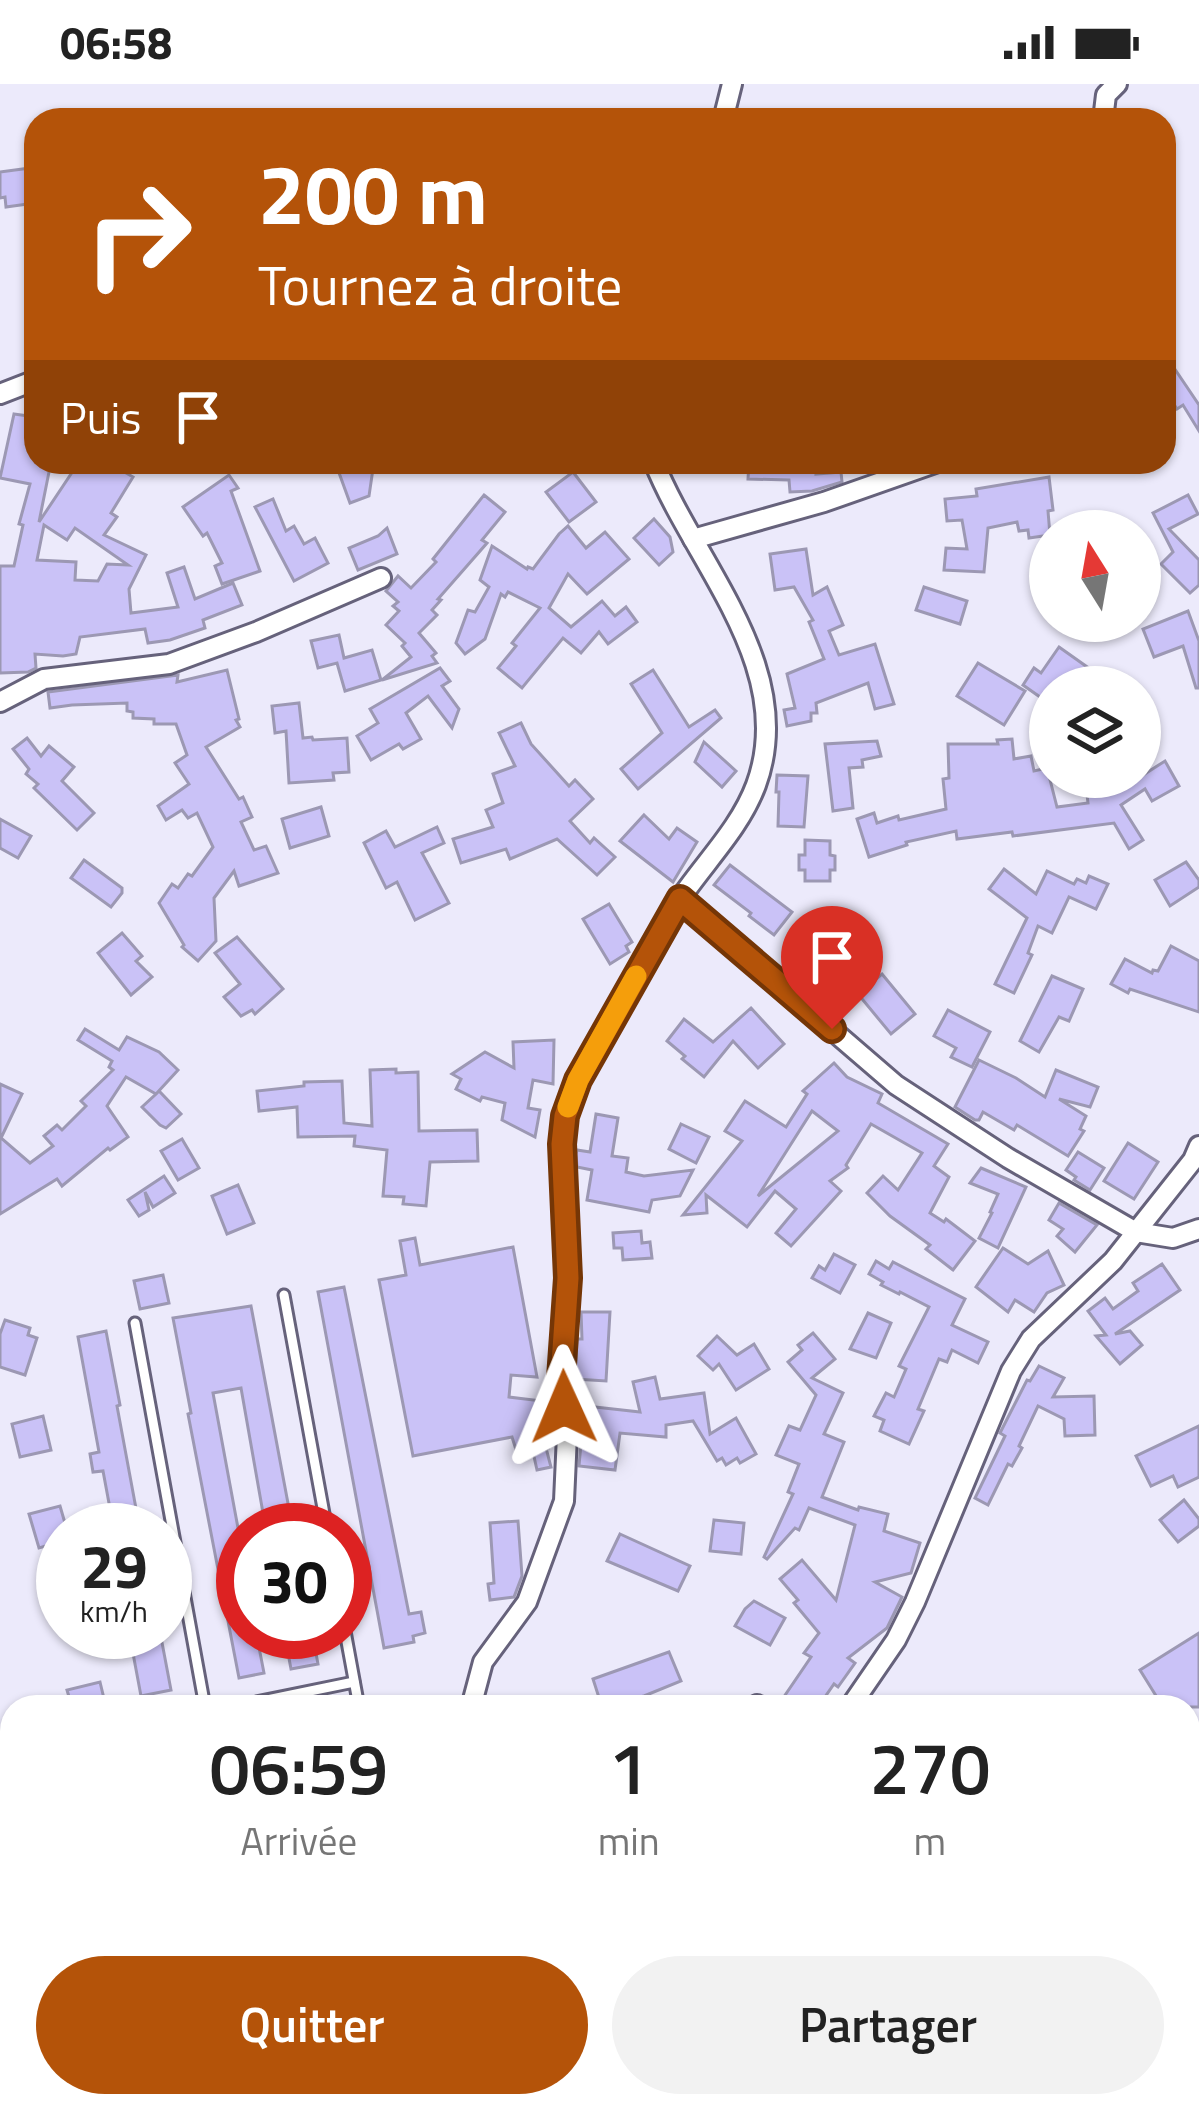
<!DOCTYPE html>
<html lang="fr">
<meta charset="utf-8">
<style>
:root{--surface:#fff;--page:#f2f2f2;--text:#222;--muted:#767676;--accent:#b45309}
body{margin:0;font-family:"Titillium Web",sans-serif;background:var(--page);color:var(--text);height:100vh;display:flex;flex-direction:column;font-size:45px;white-space:nowrap}
*{box-sizing:border-box;margin:0}
p{font-size:39px;color:var(--muted)}
.icon{flex:none;width:66px;height:66px;fill:none;stroke:currentColor;stroke-width:2;stroke-linecap:round;stroke-linejoin:round}
.map{position:relative;flex:1;overflow:hidden}
.side{position:absolute;left:0px;top:1611px;width:1200px;height:423px;display:flex;flex-direction:column;background:var(--surface);border-radius:36px 36px 0 0;box-shadow:0 3px 9px #0004}
.side>*{flex:none}
.banner{position:absolute;left:24px;top:24px;width:1152px;height:366px;border-radius:36px;box-shadow:0 3px 9px #0004;background:#b45309;color:#fff;overflow:hidden}
.needle{width:78px;rotate:349deg}
.controls{position:absolute;left:1029px;top:426px;display:grid;gap:24px}
.controls a{display:grid;place-items:center;width:132px;height:132px;border-radius:50%;background:var(--surface);box-shadow:0 3px 9px #0004;font-size:60px}
.speed{position:absolute;left:36px;top:1419px;display:flex;gap:24px;font-size:60px;font-weight:700;text-align:center}
.speed>*{display:grid;place-content:center;width:156px;height:156px;border-radius:50%;background:var(--surface);box-shadow:0 3px 9px #0004;line-height:1}
.speed small{font-size:30px;font-weight:400}
.speed .limit{border:18px solid #d22;background:#fff;color:#111}
.pin{position:absolute;display:grid;place-items:center;width:102px;height:102px;color:#fff;margin:-123px -51px;border-radius:50% 50% 50% 0;rotate:-45deg;box-shadow:0 0 12px #0007}
.pin .icon{rotate:45deg}
.me{position:absolute;width:132px;margin:-66px;rotate:359deg;stroke-linejoin:round;filter:drop-shadow(0 0 9px #0008)}
.turn{display:flex;align-items:center;gap:42px;height:252px;padding:0 36px;font-size:54px}
.turn .icon{width:156px;height:156px;stroke-width:2.5}
.turn b{display:block;font-size:84px;line-height:102px}
.then{display:flex;align-items:center;height:114px;padding:0 36px;background:#0003;gap:24px;font-size:45px}
.eta{display:flex;justify-content:space-evenly;align-items:center;height:204px;text-align:center}
.eta b{font-size:72px;font-weight:600;line-height:84px}
.cta{display:flex;gap:24px;margin-top:auto;padding:24px 36px}
.cta a{flex:1;height:138px;border-radius:72px;background:var(--accent);color:#fff;font-size:48px;font-weight:600;line-height:138px;text-align:center}
.cta a+a{background:var(--page);color:var(--text)}
.status{display:flex;justify-content:space-between;align-items:center;height:84px;padding:0 60px;background:var(--surface);direction:ltr}
.status svg{height:33px;fill:currentColor}
.map>svg:first-child{display:block}
.building{fill:#cac2f7;stroke:#9c98b3;stroke-width:3;fill-rule:evenodd}
.lines{fill:none;stroke-linecap:round;stroke-linejoin:round}
.service-casing{stroke:#66627b;stroke-width:15}
.minor-casing{stroke:#66627b;stroke-width:24}
.service{stroke:#fff;stroke-width:9}
.minor{stroke:#fff;stroke-width:18}
.route-casing{stroke:#753606;stroke-width:30}
.route{stroke:#b45309;stroke-width:21}
.slow{stroke:#f59e0b;stroke-width:21}
</style>
<div class="status"><b>06:58</b><svg viewBox="0 0 49 12"><path d="M0 12V9h3v3zM5 12V6h3v6zM10 12V3h3v9zM15 12V0h3v12zM26 1h20v11H26zM47 4h2v5h-2z"/></svg></div>
<div class="map">
<svg width="1199" height="2032" viewBox="0 0 1199 2032">
<rect width="100%" height="100%" fill="#eceafb"/>
<!-- building -->
<g class="building">
<polygon points="30,84 35,119 6,123 5,113 0,114 0,88"/>
<polygon points="1164,269 1199,321 1199,347 1183,321 1177,325 1164,305"/>
<path d="M14,330L36,333V378H51L39,438L79,378H125L121,386L133,393L111,429L117,433L104,451L146,471L129,505L131,529L178,523L167,489L184,483L195,515L233,499L242,521L203,536L205,544L170,556L148,559L145,545L80,553L76,570L63,572L35,570L36,584L28,588L0,589V482H14L23,441L19,440L30,400L0,394ZM44,441L67,456L75,444L128,481L107,480L98,497L75,496L76,478L37,476Z"/>
<polygon points="346,378 374,378 369,412 350,419 338,386 345,383"/>
<polygon points="749,378 817,378 816,390 841,388 842,398 812,407 790,408 789,396 748,395"/>
<polygon points="573,388 596,418 569,438 546,408"/>
<polygon points="229,391 238,404 231,407 260,487 222,500 215,482 222,479 207,449 203,452 183,423"/>
<polygon points="1049,393 1053,426 1048,427 1050,451 1029,454 1028,446 1019,447 1017,438 988,444 984,488 944,486 946,464 967,465 962,436 947,437 945,415 977,412 976,405"/>
<polygon points="484,411 505,428 482,456 487,459 438,515 441,516 432,526 437,531 419,549 436,569 432,572 437,579 382,596 411,573 402,562 405,559 386,541 399,527 393,522 398,518 386,507 398,492 411,504 436,478 433,475"/>
<polygon points="1188,411 1198,430 1169,445 1199,476 1199,501 1190,509 1161,480 1173,468 1153,429"/>
<polygon points="273,415 286,447 294,442 304,460 315,454 328,479 294,497 255,423"/>
<polygon points="654,435 670,453 673,468 659,481 634,454"/>
<polygon points="568,442 586,464 605,448 629,475 587,510 568,490 549,524 571,543 602,517 615,532 626,523 637,538 608,560 599,548 581,569 563,554 522,604 498,584 516,562 512,559 540,524 508,508 505,513 501,510 485,555 465,570 456,559 468,526 475,528 489,503 480,496 492,462 527,485 528,483 533,485 559,450"/>
<polygon points="387,444 397,470 358,486 349,464 378,452"/>
<polygon points="806,465 813,511 827,503 843,541 829,547 839,571 875,560 894,620 875,625 868,599 816,619 817,629 811,629 811,637 787,642 784,626 795,624 787,590 824,575 809,538 813,536 794,503 775,506 770,470"/>
<polygon points="924,503 967,517 960,540 916,526"/>
<polygon points="1188,527 1199,557 1199,604 1196,604 1183,562 1154,573 1143,545"/>
<polygon points="339,551 344,574 372,566 381,596 345,607 337,579 318,584 311,557"/>
<polygon points="1059,563 1090,585 1078,603 1050,603 1050,620 1023,601 1034,584 1041,589"/>
<polygon points="978,579 1025,607 1004,641 957,612"/>
<polygon points="440,584 450,597 442,602 459,625 452,644 428,612 406,629 421,655 403,665 399,660 371,676 357,652 378,639 370,625"/>
<polygon points="227,586 239,635 236,636 240,643 206,663 239,715 243,713 252,733 241,738 254,766 266,762 278,789 239,802 234,787 214,814 216,857 198,877 182,863 184,861 159,819 172,800 178,804 188,790 192,792 213,763 197,729 188,734 182,726 166,736 158,722 189,700 175,679 187,671 176,640 154,640 154,635 133,634 133,628 127,627 127,619 72,621 50,624 48,608 178,591 177,598"/>
<polygon points="653,586 689,643 715,626 721,634 638,705 621,685 662,649 631,600"/>
<polygon points="299,619 303,654 312,653 313,656 347,654 349,688 333,689 334,696 289,699 286,647 275,649 272,622"/>
<polygon points="521,639 531,660 569,702 575,696 593,715 570,737 590,759 594,754 615,773 597,791 557,755 510,775 506,765 461,779 453,755 493,743 486,726 503,719 493,690 515,682 499,649"/>
<polygon points="27,654 41,672 49,662 74,683 62,697 94,729 77,746 34,704 38,700 26,690 29,685 13,665"/>
<polygon points="1012,655 1014,675 1031,672 1034,687 1047,684 1057,723 1088,719 1085,694 1140,693 1165,677 1179,702 1152,717 1145,705 1121,721 1143,756 1129,765 1114,739 1013,752 1012,748 957,755 956,747 906,758 907,761 869,773 857,735 874,729 877,739 898,732 899,736 946,725 943,695 949,694 948,660 998,660 997,656"/>
<polygon points="877,657 881,672 862,676 863,683 849,684 853,724 833,727 825,660"/>
<polygon points="704,658 736,687 722,703 695,678"/>
<polygon points="777,691 808,692 804,743 778,742 779,708 776,708"/>
<polygon points="321,723 329,752 290,764 282,735"/>
<polygon points="644,731 669,755 677,744 697,758 673,798 620,757"/>
<polygon points="0,735 31,752 18,774 0,764"/>
<polygon points="437,743 444,759 422,769 449,819 415,836 397,798 386,804 364,759 386,747 395,763"/>
<polygon points="805,756 830,757 830,771 835,772 835,786 830,786 830,797 805,797 805,786 799,786 799,771 805,771"/>
<polygon points="84,776 122,804 122,809 111,823 71,794"/>
<polygon points="1186,778 1199,796 1199,803 1170,822 1155,796"/>
<polygon points="730,781 792,828 774,851 749,832 751,829 714,801"/>
<polygon points="1004,785 1036,810 1047,787 1074,800 1077,795 1086,799 1089,792 1108,800 1096,825 1069,813 1052,849 1038,842 1028,869 1032,871 1014,909 995,900 1027,834 989,805"/>
<polygon points="609,820 632,858 626,862 629,868 610,880 583,835"/>
<polygon points="122,849 142,872 136,877 152,893 131,911 98,869"/>
<polygon points="237,853 283,905 255,930 252,926 241,932 224,913 240,900 215,869"/>
<polygon points="824,856 851,893 827,910 800,873"/>
<polygon points="1171,862 1199,877 1199,928 1130,905 1128,909 1111,900 1125,875 1152,889 1153,886 1158,887"/>
<polygon points="882,890 915,930 891,950 858,910"/>
<polygon points="1052,892 1083,905 1069,937 1059,933 1039,968 1020,957"/>
<polygon points="751,924 784,960 758,984 733,957 704,993 682,975 685,972 667,957 684,935 713,958"/>
<polygon points="948,926 990,948 972,983 951,973 956,964 934,952"/>
<polygon points="85,945 119,966 127,953 159,968 178,986 156,1010 159,1007 181,1030 166,1044 160,1041 142,1023 156,1010 126,993 107,1022 128,1053 110,1066 108,1064 62,1102 57,1095 0,1130 0,1000 22,1010 1,1054 30,1079 53,1062 44,1052 57,1041 62,1046 86,1022 81,1017 113,986 109,983 112,977 78,956"/>
<polygon points="554,956 553,1000 533,996 528,1024 540,1026 535,1053 502,1036 505,1019 482,1013 480,1017 456,1005 461,995 452,990 485,968 514,984 513,958"/>
<polygon points="979,976 1016,994 1045,1013 1056,986 1098,1003 1090,1023 1059,1015 1086,1032 1080,1045 1084,1047 1068,1072 1017,1041 1014,1046 983,1028 979,1036 975,1036 955,1023"/>
<path d="M834,979L847,993L882,1010L878,1019L948,1060L934,1082L949,1093L930,1129L944,1138L946,1135L975,1157L953,1186L926,1165L930,1161L890,1132L867,1109L883,1092L898,1106L922,1069L871,1040L846,1081L848,1084L830,1097L841,1107L791,1162L776,1149L796,1125L775,1107L747,1143L706,1111L707,1129L683,1131L742,1057L725,1047L745,1017L786,1043L807,1010L803,1007ZM812,1027L838,1047L758,1112Z"/>
<polygon points="396,985 396,989 418,988 419,1047 477,1046 478,1077 430,1078 426,1122 403,1120 404,1113 383,1112 387,1066 354,1062 355,1052 298,1053 297,1023 259,1027 257,1007 304,1002 304,998 342,997 344,1039 372,1042 370,986"/>
<polygon points="596,1030 618,1034 612,1072 628,1074 626,1088 644,1092 693,1086 680,1112 652,1116 649,1128 587,1116 592,1086 577,1083 576,1070 577,1066 590,1068"/>
<polygon points="681,1040 709,1053 696,1079 669,1065"/>
<polygon points="182,1055 199,1084 178,1096 161,1067"/>
<polygon points="1128,1059 1158,1078 1134,1115 1104,1097"/>
<polygon points="1078,1068 1104,1084 1090,1106 1074,1096 1076,1093 1066,1086"/>
<polygon points="981,1084 1026,1103 998,1164 979,1154 992,1129 990,1128 998,1110 970,1099"/>
<polygon points="164,1092 175,1109 153,1123 145,1108 149,1126 139,1132 128,1116"/>
<polygon points="238,1101 254,1139 227,1150 212,1112"/>
<polygon points="1059,1119 1097,1141 1075,1168 1057,1152 1063,1145 1049,1136"/>
<polygon points="641,1147 642,1159 650,1158 652,1174 623,1176 622,1164 614,1164 613,1149"/>
<polygon points="415,1154 420,1181 513,1163 537,1293 511,1291 509,1313 542,1317 547,1344 544,1344 548,1364 546,1364 551,1383 537,1386 533,1368 518,1372 512,1353 413,1372 379,1196 406,1191 400,1157"/>
<polygon points="1003,1164 1028,1180 1048,1167 1064,1201 1047,1209 1034,1228 1015,1216 1008,1228 976,1203"/>
<polygon points="834,1170 855,1181 840,1209 812,1194 819,1182 825,1186"/>
<polygon points="876,1177 889,1185 893,1178 965,1215 952,1241 988,1258 978,1279 952,1266 947,1278 939,1275 918,1325 924,1327 909,1360 880,1347 884,1336 874,1332 886,1309 894,1313 906,1285 899,1282 929,1223 900,1208 899,1210 881,1201 883,1198 869,1190"/>
<polygon points="1162,1180 1180,1206 1115,1250 1130,1247 1142,1261 1120,1280 1096,1252 1106,1251 1088,1227 1105,1214 1113,1225 1138,1207 1133,1199"/>
<polygon points="163,1191 169,1219 140,1225 134,1197"/>
<polygon points="344,1203 409,1530 421,1528 425,1549 413,1552 414,1558 384,1564 318,1208"/>
<polygon points="251,1222 293,1446 266,1446 241,1304 213,1309 243,1471 243,1548 256,1548 264,1589 239,1594 188,1330 191,1329 173,1234"/>
<polygon points="581,1228 610,1228 606,1297 575,1295 577,1255 582,1255"/>
<polygon points="868,1229 891,1239 876,1274 850,1265"/>
<polygon points="5,1236 30,1244 28,1251 37,1254 25,1291 0,1283 0,1250"/>
<polygon points="106,1247 120,1321 117,1322 140,1446 114,1446 103,1387 93,1388 90,1370 99,1368 78,1253"/>
<polygon points="813,1249 835,1275 812,1294 843,1309 824,1350 844,1358 822,1413 858,1426 859,1423 888,1430 884,1447 920,1459 911,1489 875,1498 902,1513 887,1544 848,1574 855,1579 838,1603 834,1600 818,1623 777,1623 811,1573 804,1569 819,1549 794,1519 798,1516 780,1495 802,1476 836,1516 855,1441 809,1424 799,1446 795,1444 767,1475 764,1473 793,1410 788,1408 799,1380 776,1371 789,1342 800,1346 816,1311 788,1278 802,1266 798,1261"/>
<polygon points="717,1252 737,1271 754,1260 769,1285 736,1306 719,1280 713,1286 698,1272"/>
<polygon points="1039,1282 1064,1294 1053,1313 1094,1312 1095,1351 1065,1352 1064,1335 1038,1322 1019,1362 1022,1364 1012,1382 1008,1380 988,1421 975,1414 1005,1352 1000,1349 1027,1296 1030,1297"/>
<polygon points="655,1293 660,1315 704,1309 710,1350 736,1334 756,1370 740,1379 737,1374 726,1381 722,1374 717,1377 693,1337 666,1341 666,1353 620,1349 615,1386 579,1382 582,1348 577,1321 640,1328 633,1298"/>
<polygon points="43,1332 51,1366 20,1373 12,1340"/>
<polygon points="1199,1342 1199,1393 1178,1403 1173,1392 1151,1402 1136,1372"/>
<polygon points="1184,1416 1199,1435 1199,1442 1178,1458 1160,1436"/>
<polygon points="60,1422 67,1446 63,1446 63,1457 39,1464 29,1430"/>
<polygon points="714,1436 744,1439 741,1470 710,1467"/>
<polygon points="518,1437 522,1492 514,1513 490,1516 488,1500 494,1499 490,1439"/>
<polygon points="620,1450 690,1482 678,1507 607,1477"/>
<polygon points="754,1517 785,1534 770,1561 735,1542 745,1525"/>
<polygon points="129,1548 160,1548 171,1606 141,1612"/>
<polygon points="284,1548 312,1548 318,1580 291,1585"/>
<polygon points="1199,1549 1199,1623 1163,1623 1140,1586"/>
<polygon points="669,1568 681,1597 644,1612 602,1623 593,1595"/>
<polygon points="100,1598 106,1623 72,1623 67,1606"/>
</g>
<g class="lines">
<!-- service casing -->
<g class="service-casing">
<g id="service">
<polyline points="284,1211 327,1446"/>
<polyline points="135,1239 205,1623"/>
<polyline points="345,1547 359,1623"/>
<polyline points="232,1623 354,1598"/>
<polyline points="0,1974 12,1972"/>
</g>
</g>
<!-- minor casing -->
<g class="minor-casing">
<g id="minor">
<polyline points="723,36 732,0"/>
<polyline points="1103,36 1106,11 1117,0"/>
<polyline points="0,310 36,296"/>
<path d="M654,378C694,479 799,584 756,701C740,744 705,778 680,815L896,1001L1008,1074L1136,1148L1173,1154L1199,1145"/>
<polyline points="693,455 824,418 938,378"/>
<polyline points="0,618 44,595 169,580 256,548 381,494"/>
<polyline points="471,1623 483,1578 527,1518 564,1417 567,1351 561,1294 568,1194 562,1061 565,1032 578,996 680,815"/>
<polyline points="755,1623 757,1621"/>
<polyline points="850,1623 896,1556 915,1518 1011,1287 1031,1255 1113,1177 1193,1076 1199,1062"/>
<polyline points="1188,1909 1199,1902"/>
<polyline points="0,1932 12,1932"/>
<polyline points="1122,2032 1125,2022"/>
</g>
</g>
<!-- service -->
<use href="#service" class="service"/>
<!-- minor -->
<use href="#minor" class="minor"/>
</g>
<g class="lines">
<!-- route casing -->
<g class="route-casing">
<polyline id="route" points="564,1323 561,1294 568,1194 562,1060 565,1032 578,996 680,815 832,945"/>
</g>
<!-- route -->
<use href="#route" class="route"/>
<!-- slow -->
<polyline class="slow" points="568,1023 578,996 636,892"/>
</g>
</svg>
<div class="controls">
<a><svg class="needle" viewBox="-14 -14 28 28"><path d="M0-13l5 13h-10z" fill="#e53935"/><path d="M0 13l5-13h-10z" fill="#767676"/></svg></a>
<a><svg class="icon" aria-label="layers" viewBox="0 0 24 24"><path d="M12 4l9 5-9 5-9-5zM3 14l9 5 9-5"/></svg></a>
</div>
<div class="speed"><div>29<small>km/h</small></div><div class="limit">30</div></div>
<div class="pin" style="left:832px;top:945px;background:#d93025"><svg class="icon" aria-label="arrive" viewBox="0 0 24 24"><path d="M6 21V4h12l-3 4 3 4H6"/></svg></div>
<svg class="me" style="left:564px;top:1323px" viewBox="-20 -20 40 40"><path d="M0-17L14 15 0 8-14 15z" fill="#b45309" stroke="#fff" stroke-width="4"/></svg>
<div class="banner">
<div class="turn"><svg class="icon" aria-label="right" viewBox="0 0 24 24"><path d="M7 20v-9h11M14 6l5 5-5 5"/></svg><div><b>200 m</b>Tournez à droite</div></div>
<div class="then">Puis<svg class="icon" aria-label="arrive" viewBox="0 0 24 24"><path d="M6 21V4h12l-3 4 3 4H6"/></svg></div>
</div>
<section class="side">
<div class="eta">
<div><b>06:59</b><p>Arrivée</p></div>
<div><b>1</b><p>min</p></div>
<div><b>270</b><p>m</p></div>
</div>
<div class="cta"><a>Quitter</a><a>Partager</a></div>
</section>
</div>
